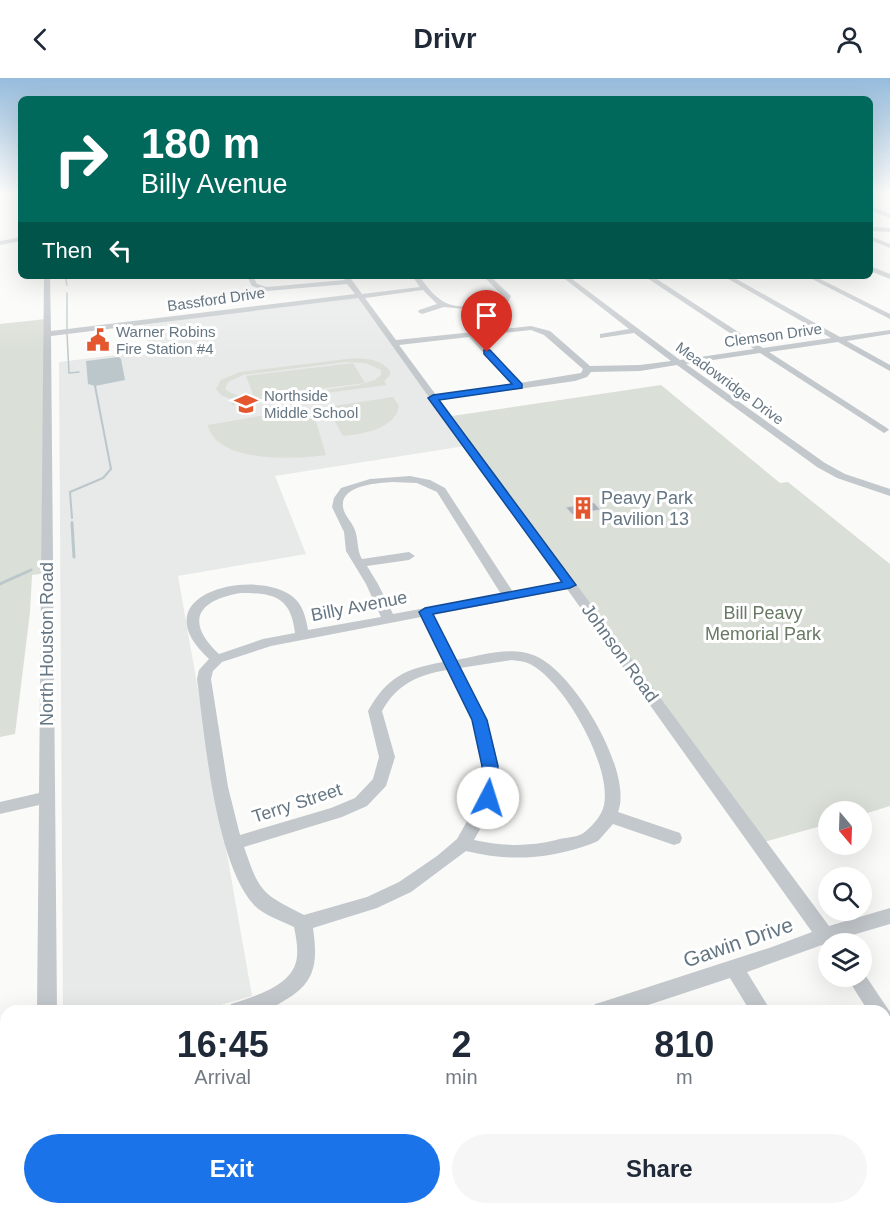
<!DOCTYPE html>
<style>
:root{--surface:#fff;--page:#f6f6f7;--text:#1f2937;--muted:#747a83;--accent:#1a73e8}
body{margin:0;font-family:Arial,sans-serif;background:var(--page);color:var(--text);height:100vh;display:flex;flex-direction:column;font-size:22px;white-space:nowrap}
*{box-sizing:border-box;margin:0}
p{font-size:20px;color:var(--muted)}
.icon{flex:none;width:33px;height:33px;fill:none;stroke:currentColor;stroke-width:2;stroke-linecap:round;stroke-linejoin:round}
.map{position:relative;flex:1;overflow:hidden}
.sheet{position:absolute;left:0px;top:927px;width:891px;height:210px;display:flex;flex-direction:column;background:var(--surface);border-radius:18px 18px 0 0;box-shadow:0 6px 24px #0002}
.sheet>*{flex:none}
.guide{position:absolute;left:18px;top:18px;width:855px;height:183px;border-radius:9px;box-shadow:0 6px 24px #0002;background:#00695c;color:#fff;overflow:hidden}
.needle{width:39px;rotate:161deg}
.buttons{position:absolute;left:818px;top:723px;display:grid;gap:12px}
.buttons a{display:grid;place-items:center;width:54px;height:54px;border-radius:50%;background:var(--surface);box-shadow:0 6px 24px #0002;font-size:30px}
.pin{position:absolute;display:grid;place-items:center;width:51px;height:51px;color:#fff;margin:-62px -26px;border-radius:50% 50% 50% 0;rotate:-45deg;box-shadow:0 0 6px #0007}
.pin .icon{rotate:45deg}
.me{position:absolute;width:66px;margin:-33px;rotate:5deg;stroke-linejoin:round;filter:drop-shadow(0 0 4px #0008)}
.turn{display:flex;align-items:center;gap:21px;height:126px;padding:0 24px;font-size:27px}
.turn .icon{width:78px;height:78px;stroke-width:2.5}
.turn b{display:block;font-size:42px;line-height:51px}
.then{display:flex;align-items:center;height:57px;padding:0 24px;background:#0003;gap:12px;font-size:22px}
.eta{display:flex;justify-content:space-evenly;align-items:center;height:102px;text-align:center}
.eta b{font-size:36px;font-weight:700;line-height:42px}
.action{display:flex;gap:12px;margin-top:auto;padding:12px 24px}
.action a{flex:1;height:69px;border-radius:36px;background:var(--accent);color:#fff;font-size:24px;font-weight:700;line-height:69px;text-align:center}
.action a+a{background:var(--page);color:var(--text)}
header{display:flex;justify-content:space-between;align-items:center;height:78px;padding:0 24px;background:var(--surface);font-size:27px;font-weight:700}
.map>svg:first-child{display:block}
.built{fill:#e8e9e9}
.green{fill:#dadfd7;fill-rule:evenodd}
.water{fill:#bbc7cb}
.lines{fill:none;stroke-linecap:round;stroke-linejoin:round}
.stream-far2{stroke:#bbc7cb;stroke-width:1.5}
.stream-far1{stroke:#bbc7cb;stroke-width:2}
.stream{stroke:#bbc7cb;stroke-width:3}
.building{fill:#aab3b9;stroke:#dcdcda;stroke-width:1.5}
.minor{fill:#c3c8cc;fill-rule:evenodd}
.route{fill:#1a73e8;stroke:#114b97;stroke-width:1.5}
.labels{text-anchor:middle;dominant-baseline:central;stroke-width:6;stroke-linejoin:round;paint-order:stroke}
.far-street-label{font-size:15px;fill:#657683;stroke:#fff}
.far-poi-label{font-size:15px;fill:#657683;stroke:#fff;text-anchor:start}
.poi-label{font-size:18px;fill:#657683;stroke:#fff;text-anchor:start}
.street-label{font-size:18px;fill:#657683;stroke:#fff}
.park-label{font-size:18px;fill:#687a64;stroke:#fff}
.near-street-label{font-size:21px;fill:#657683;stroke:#fff}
</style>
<header><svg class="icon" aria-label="back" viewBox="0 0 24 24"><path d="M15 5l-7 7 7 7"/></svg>Drivr<svg class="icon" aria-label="person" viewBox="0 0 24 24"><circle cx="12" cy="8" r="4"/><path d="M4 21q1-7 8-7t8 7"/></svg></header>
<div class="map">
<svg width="890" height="1137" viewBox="0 0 890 1137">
<rect width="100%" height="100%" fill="#fafaf8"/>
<!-- built -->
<polygon class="built" points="356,218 465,368 275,398 306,476 178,498 252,918 200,933 63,933 59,284 150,273 143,247"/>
<!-- green -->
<g class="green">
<polygon points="46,241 47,495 32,497 30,534 15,656 0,659 0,246"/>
<path d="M347,281C361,280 381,280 390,293V297L384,303L387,307L232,327L231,323L233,322L221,317L216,311L221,302L240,294ZM346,284L366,285L381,292V297L375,302L359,307C333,310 241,329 225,311L228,304L243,297Z"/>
<polygon points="353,285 365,305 254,319 246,298"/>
<polygon points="661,307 780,405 788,404 890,486 890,728 861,737 861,734 828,734 828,746 764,764 452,338"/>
<path d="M393,319L399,328C395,351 362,356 343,358L327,329Z"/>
<path d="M301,331L313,334L326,377C297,381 216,386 208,347Z"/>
</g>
<!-- water -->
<polygon class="water" points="119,279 121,281 125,302 95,308 88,306 86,283"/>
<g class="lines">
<!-- stream-far2 -->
<g class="stream-far2">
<polyline points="65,198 67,207"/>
<polyline points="67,215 67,252"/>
<polyline points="67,255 69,295 79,294"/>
</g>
<!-- stream-far1 -->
<g class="stream-far1">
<polyline points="72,440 70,414 103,400 111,391 95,308"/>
<polyline points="72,444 72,446"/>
</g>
<!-- stream -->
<g class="stream">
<polyline points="72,445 74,479"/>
<polyline points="0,506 31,492"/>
</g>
</g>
<!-- building -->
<polygon class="building" points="594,424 601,432 572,437 565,429"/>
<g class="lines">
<!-- minor -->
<g class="minor">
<polygon points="870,128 890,136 890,140 870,132"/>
<polygon points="870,149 890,150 890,154 870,153"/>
<polygon points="870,158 890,166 890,170 870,162"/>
<polygon points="21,159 21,163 0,167 0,163"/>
<polygon points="870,188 890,196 890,201 870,193"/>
<path d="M44,198H50L51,253L355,216L347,206L267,213L252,208L247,198H253L257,206L267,209L345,202L342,198H349L362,216L420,209L412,198H419C426,207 432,216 441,222C458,234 485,227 502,221L503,218L483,198H490L511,218L508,224L474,232L444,229L422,236L418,234L419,232L437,226L423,212L365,220L396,262L531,248L550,253L590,288L640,287L671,283L634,255L600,260V256L629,251L561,198H568L680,282L754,271L644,198H652L763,270L831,260L723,198H731L840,259L890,252V256L847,263L890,287V293L838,264L769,274L887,350L889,352L884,355L760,275L686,286L825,385L845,396L890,411V418L837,400L817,389L677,287L640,293L591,294L587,299L575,303L440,322L829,848L890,830V846L839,861L841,866H828V873L822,867L747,894L771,933H750L730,900L630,933H592L595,926L602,924L772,869L812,854L567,511L433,537L456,582C480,578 509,568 533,577C572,590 634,694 618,734L680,755L682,760L680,765L674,767L613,746L598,763L591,766C548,781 511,784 466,773L411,814L377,830L313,850C318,885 316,906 282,924C276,928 268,932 261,933C250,934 239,933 228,933L231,926C254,918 295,908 297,878C298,869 296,859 294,849C282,843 263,837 254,827C215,784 205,659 197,601L199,592L209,581C137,515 258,489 293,519C303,527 306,540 308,552L381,539L366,506L346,473L344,454L332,429L334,420L341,410L370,401L410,398L430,402L445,410L513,514L562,505L358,220L51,258L57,933H37L39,727L0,736V724L39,715ZM531,252L544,257L583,291L581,295L520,305L477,258ZM469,259L512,306L436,317L399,267ZM392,404L417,405L437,414L501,516L393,536L378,506L367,488L409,482L415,478L409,474L362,481C356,471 359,460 354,450C351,443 344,437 343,429C340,407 378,405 392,404ZM241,515C274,515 291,519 295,555L263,561L219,576C184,543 198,522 241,515ZM421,539L443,584C405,591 387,599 368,633L379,679L373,701L355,720L331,730L240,757L228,709L211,601L213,593L222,584L271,568ZM512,582C518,583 524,583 530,586C564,603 612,688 604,727C602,737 594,746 586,753C579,760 565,759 556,762C528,769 502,768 474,762C481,749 491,735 496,721C509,682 477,624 460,590ZM447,592L472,642L482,688L480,720L457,761L437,778L399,804L367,819L304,837C261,815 260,815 244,769L342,739L367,728L386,708L395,679L382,633C397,606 418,597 447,592Z"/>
<polygon points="806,198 814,198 890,236 890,241"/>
<polygon points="861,891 890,934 890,959 885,957 885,933 868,933 846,898 861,898"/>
<polygon points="885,1123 890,1137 868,1137 865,1131 885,1131"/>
<rect x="37" y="1131" width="24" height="6"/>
<polygon points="389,1131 413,1131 414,1137 390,1137"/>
<polygon points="638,1131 662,1131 664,1137 640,1137"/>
</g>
</g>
<!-- sky -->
<linearGradient id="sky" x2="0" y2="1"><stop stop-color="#96bcdc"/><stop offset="0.42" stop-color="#fdfdfc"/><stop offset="1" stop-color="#fdfdfc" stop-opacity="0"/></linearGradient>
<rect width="890" height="274" fill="url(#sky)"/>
<!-- route -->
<polygon class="route" points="484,272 490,272 522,306 522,310 439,322 576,507 570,510 433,536 487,642 498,688 496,720 493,724 488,726 482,724 479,720 482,688 472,642 419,534 425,530 562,504 428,320 433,317 512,306 484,276"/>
<!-- icons -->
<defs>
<g id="civic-bare" transform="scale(1.8)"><path d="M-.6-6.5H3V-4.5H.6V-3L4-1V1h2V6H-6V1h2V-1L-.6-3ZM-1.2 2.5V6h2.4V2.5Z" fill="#e4572e" stroke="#fff" stroke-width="2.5" paint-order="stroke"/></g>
<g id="school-bare" transform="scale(1.8)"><path d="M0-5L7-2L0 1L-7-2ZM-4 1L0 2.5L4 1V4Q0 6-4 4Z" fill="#e4572e" stroke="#fff" stroke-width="2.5" paint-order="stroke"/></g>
<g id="building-bare" transform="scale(1.8)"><path d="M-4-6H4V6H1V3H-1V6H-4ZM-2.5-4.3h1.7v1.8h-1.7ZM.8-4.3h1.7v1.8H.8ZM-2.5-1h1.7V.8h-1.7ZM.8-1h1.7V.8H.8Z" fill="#e4572e" stroke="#fff" stroke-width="2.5" paint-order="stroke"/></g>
</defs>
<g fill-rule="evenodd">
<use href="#civic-bare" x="98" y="262"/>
<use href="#school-bare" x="246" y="326"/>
<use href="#building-bare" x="583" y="430"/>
</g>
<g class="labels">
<!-- far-street labels -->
<g class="far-street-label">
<text transform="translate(216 221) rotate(-8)">Bassford Drive</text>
<text transform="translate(773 257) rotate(-8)">Clemson Drive</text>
<text transform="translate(730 305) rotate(36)">Meadowridge Drive</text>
</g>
<!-- far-poi labels -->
<g class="far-poi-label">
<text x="116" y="253">Warner Robins<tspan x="116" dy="17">Fire Station #4</tspan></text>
<text x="264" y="317">Northside<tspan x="264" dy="17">Middle School</tspan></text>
</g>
<!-- poi labels -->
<g class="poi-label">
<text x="601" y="420">Peavy Park<tspan x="601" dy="21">Pavilion 13</tspan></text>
</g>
<!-- street labels -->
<g class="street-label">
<text transform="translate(359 528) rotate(-11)">Billy Avenue</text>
<text transform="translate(47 566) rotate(-90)">North Houston Road</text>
<text transform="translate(620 575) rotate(54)">Johnson Road</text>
<text transform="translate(297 725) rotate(-18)">Terry Street</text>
</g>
<!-- park labels -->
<g class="park-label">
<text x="763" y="535">Bill Peavy<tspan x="763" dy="21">Memorial Park</tspan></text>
</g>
<!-- near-street labels -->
<g class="near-street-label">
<text transform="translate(738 864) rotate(-19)">Gawin Drive</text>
</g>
</g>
</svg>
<div class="buttons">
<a><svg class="needle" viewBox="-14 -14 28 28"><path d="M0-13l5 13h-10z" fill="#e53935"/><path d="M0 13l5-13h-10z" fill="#747a83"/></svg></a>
<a><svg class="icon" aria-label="search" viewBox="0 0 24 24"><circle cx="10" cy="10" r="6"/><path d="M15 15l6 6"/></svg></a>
<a><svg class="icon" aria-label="layers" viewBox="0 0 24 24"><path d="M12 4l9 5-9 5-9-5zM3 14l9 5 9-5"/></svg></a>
</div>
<div class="pin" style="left:487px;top:274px;background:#d93025"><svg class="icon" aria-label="arrive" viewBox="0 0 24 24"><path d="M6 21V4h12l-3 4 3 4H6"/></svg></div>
<svg class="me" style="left:488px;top:720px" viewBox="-20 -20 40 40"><circle r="19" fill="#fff"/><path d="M0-13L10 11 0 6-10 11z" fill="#1a73e8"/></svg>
<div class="guide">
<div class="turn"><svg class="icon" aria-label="right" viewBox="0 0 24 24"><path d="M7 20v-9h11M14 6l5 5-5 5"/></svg><div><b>180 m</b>Billy Avenue</div></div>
<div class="then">Then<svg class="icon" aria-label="left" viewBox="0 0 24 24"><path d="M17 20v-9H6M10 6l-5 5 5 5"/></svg></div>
</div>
<section class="sheet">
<div class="eta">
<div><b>16:45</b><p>Arrival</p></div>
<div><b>2</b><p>min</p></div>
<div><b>810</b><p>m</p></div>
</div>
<div class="action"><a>Exit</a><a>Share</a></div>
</section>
</div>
